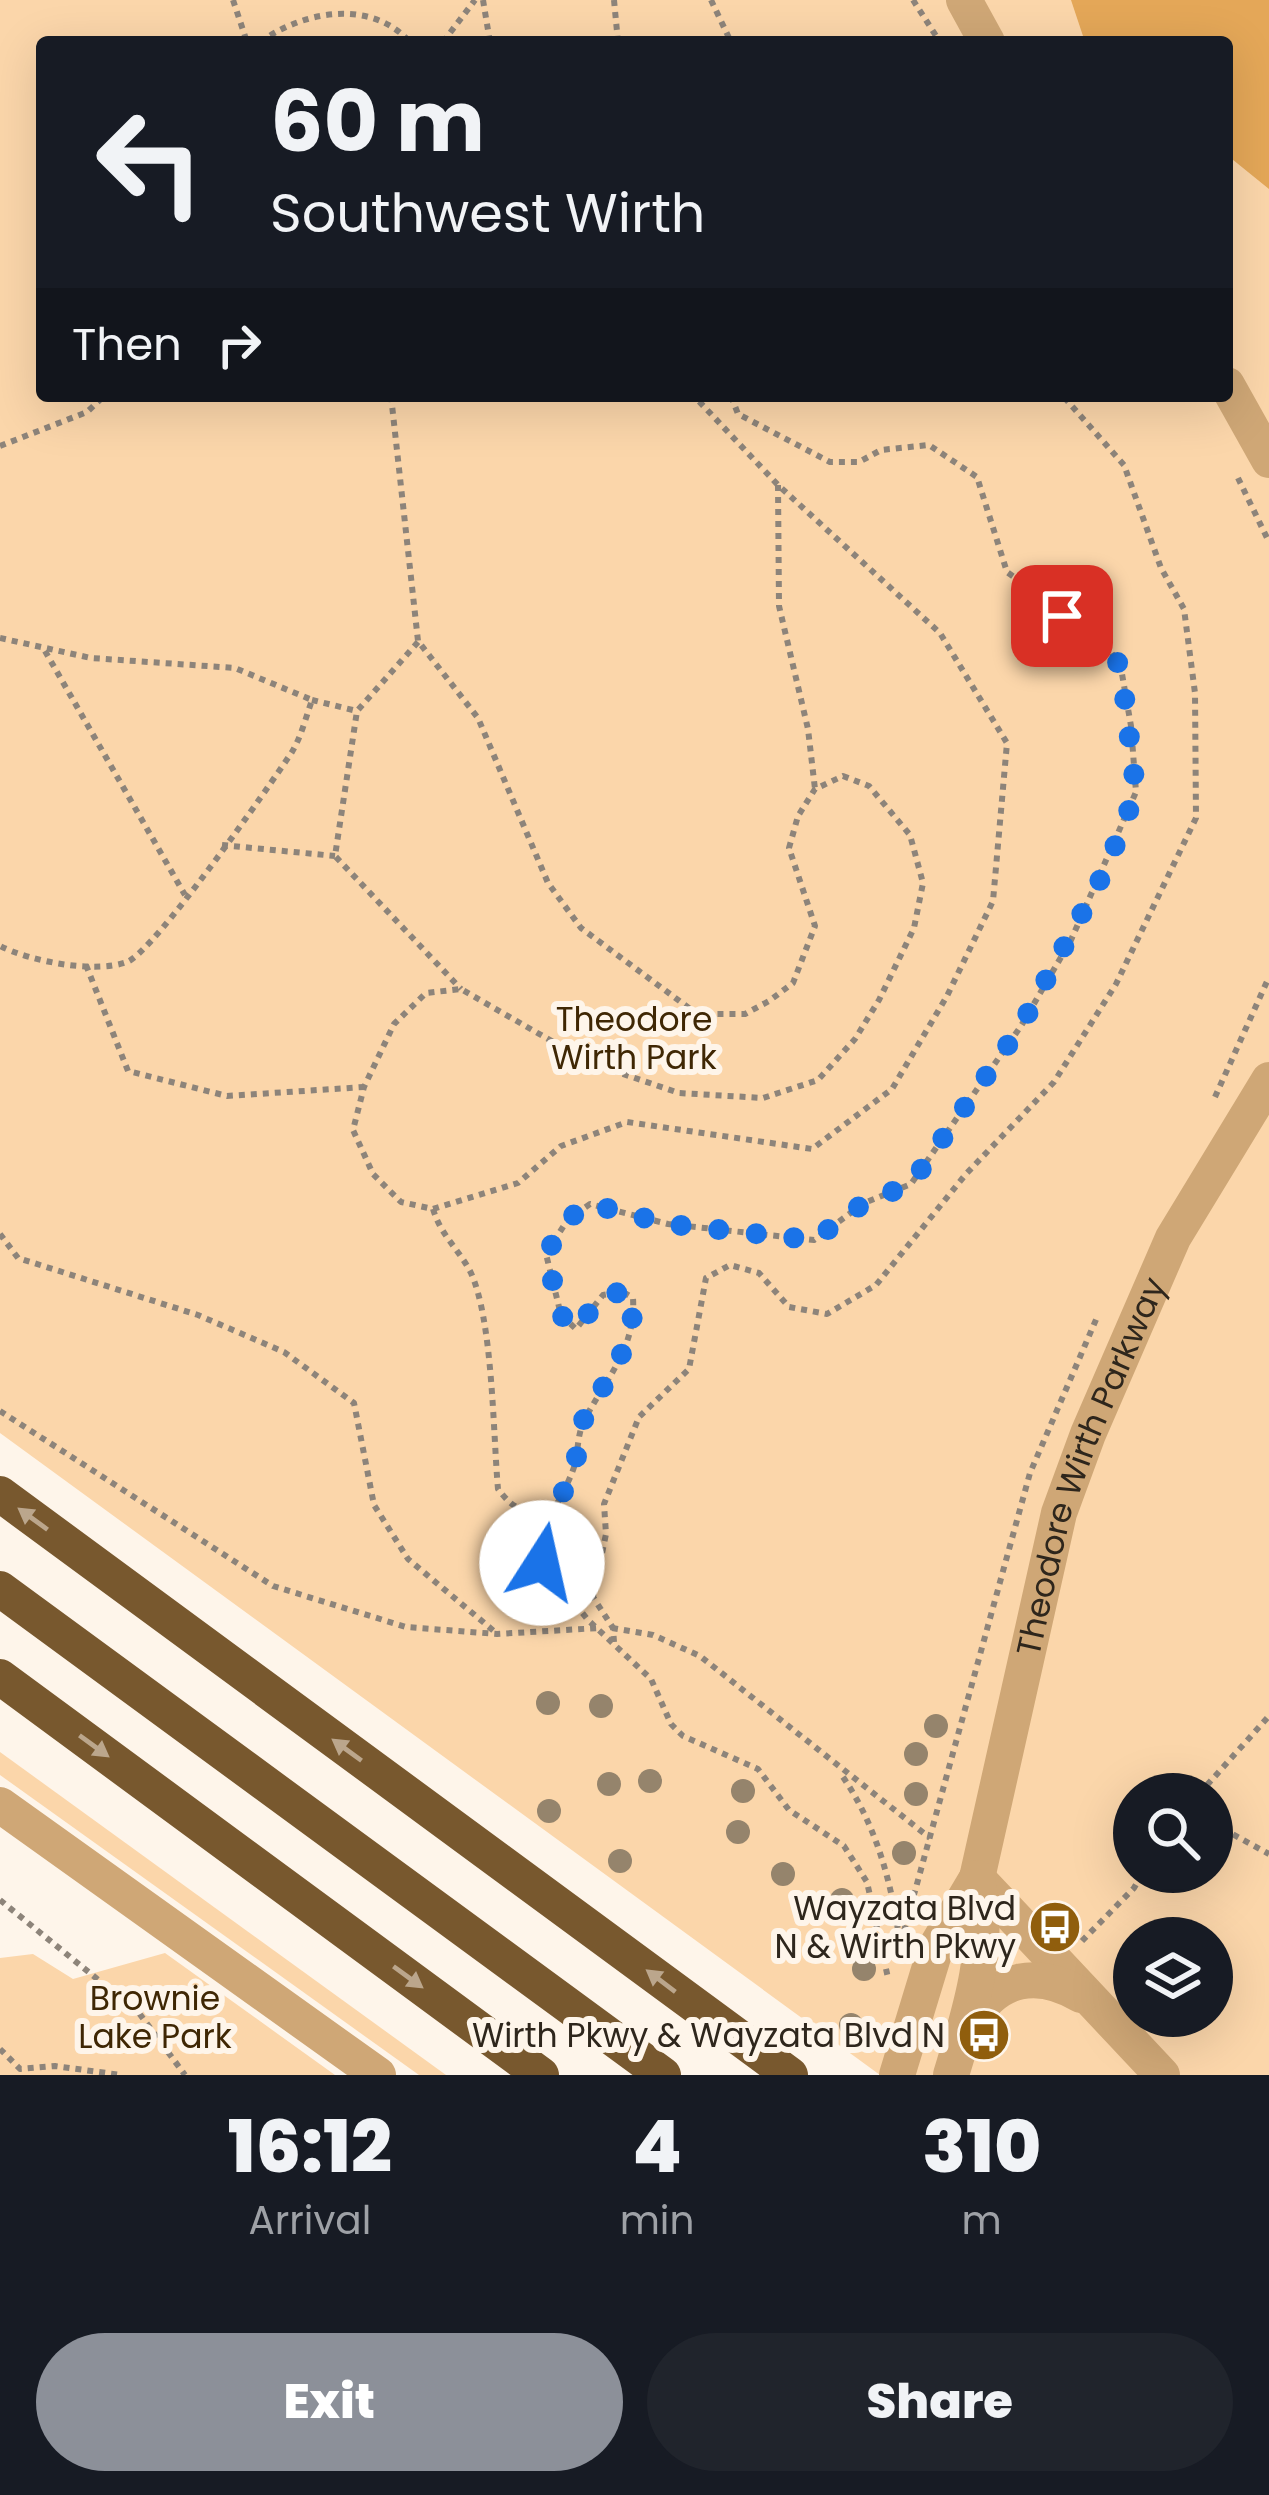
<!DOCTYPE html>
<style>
:root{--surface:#171b24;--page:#20242c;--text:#f1f3f6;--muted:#9ea1a6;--accent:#8c9099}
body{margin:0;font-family:Poppins,sans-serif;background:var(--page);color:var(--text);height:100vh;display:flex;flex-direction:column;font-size:45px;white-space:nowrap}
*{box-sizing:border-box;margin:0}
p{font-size:39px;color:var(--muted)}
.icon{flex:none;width:66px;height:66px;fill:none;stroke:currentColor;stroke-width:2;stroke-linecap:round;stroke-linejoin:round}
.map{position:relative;height:2075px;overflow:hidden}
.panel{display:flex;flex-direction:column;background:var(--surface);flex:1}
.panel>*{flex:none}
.banner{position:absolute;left:36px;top:36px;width:1197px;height:366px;border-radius:12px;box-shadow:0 12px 48px #0002;background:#171b24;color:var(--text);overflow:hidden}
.controls{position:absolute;left:1113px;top:1773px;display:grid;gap:24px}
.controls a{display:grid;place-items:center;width:120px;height:120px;border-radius:50%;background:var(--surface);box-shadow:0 12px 48px #0002;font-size:60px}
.pin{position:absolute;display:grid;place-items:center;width:102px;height:102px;color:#fff;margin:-51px;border-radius:24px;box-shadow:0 6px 18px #0006}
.me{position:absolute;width:132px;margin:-66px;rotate:10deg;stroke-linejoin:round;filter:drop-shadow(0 0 9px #0008)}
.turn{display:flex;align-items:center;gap:42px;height:252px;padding:0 36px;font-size:54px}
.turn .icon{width:156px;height:156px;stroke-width:2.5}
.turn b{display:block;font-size:84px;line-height:102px}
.then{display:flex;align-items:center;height:114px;padding:0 36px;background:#0003;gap:24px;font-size:45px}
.eta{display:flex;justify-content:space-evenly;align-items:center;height:204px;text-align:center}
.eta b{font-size:72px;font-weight:800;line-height:84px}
.button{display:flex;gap:24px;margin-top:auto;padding:24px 36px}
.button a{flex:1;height:138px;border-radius:72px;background:var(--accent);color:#fff;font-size:48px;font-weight:800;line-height:138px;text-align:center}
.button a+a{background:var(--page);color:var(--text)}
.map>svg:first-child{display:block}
.green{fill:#fbd6aa;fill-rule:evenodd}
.water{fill:#e4a758}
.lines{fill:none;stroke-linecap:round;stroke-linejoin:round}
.path{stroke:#8d847a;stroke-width:6;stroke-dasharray:6 6;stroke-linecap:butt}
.tertiary{stroke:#cfa776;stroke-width:36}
.motorway{stroke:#78582e;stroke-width:36}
.tree{fill:#95846c}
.oneway{fill:#bba68c}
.route{stroke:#1a73e8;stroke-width:21;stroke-dasharray:0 37.8}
.labels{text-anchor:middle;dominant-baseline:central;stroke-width:12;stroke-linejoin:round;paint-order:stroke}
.park-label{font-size:33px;fill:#3f2704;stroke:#fef5ea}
.street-label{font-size:33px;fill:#2e261c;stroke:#fef5ea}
.poi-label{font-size:33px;fill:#2e261c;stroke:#fef5ea;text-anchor:end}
</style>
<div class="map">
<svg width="1269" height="2075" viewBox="0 0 1269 2075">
<rect width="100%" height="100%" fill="#fef5ea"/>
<!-- green -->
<g class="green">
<path d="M0,0H1269V2075H880L0,1433ZM42,42H1227V396H42ZM1134,1794H1212V1872H1134ZM1134,1938H1212V2016H1134Z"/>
<polygon points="0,1752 446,2075 419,2075 0,1775"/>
<polygon points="165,1953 335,2075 0,2075 0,1958 33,1954 73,1979"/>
</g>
<!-- water -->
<polygon class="water" points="1071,0 1269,0 1269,189 1227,155 1227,42 1085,42"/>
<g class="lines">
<!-- path -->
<g class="path">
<polyline points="233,0 247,42"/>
<polyline points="483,0 490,42"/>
<polyline points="614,0 618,42"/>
<polyline points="711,0 731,42"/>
<polyline points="913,0 940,42"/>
<path d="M260,42C307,9 372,0 410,42"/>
<polyline points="443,42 475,0"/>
<polyline points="391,396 418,641 478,718 548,883 581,928 697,1014 745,1014 769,1001 793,983 815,926 789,848 798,816 815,789 843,776 869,786 910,835 923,883 914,928 879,1000 855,1039 818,1080 763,1098 679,1093 588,1062 461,989 426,993 394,1024 364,1087 353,1130 373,1174 401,1202 433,1209 518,1183 561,1146 627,1122 812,1149 892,1089 947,996 993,901 1007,743 940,633 778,485 694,396"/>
<path d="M731,396L738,414L830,462H859L881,450L929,445L977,477L1007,572L1106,644L1121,668L1131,726L1136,792L1071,940L1021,1026L911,1184L864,1203L814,1240L668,1224L590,1204L568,1219L546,1254L561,1315L576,1329L603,1295L623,1292L633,1298C636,1347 608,1376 586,1417C578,1430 578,1448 576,1460C568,1494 538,1522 542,1563L588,1620L651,1679L671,1724L683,1736L758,1769L789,1810L844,1846L867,1882L888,1978"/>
<polyline points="0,446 87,412 104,396"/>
<polyline points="1238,478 1269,542"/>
<polyline points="778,485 779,606 808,729 815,789"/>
<path d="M0,638L91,658L235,668L312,700C306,717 301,737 292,752C270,785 154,952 127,962C94,974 30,961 0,946"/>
<polyline points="418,642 357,711 335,856 461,989"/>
<polyline points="45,651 185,895"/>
<polyline points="312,700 357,711"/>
<polyline points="222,845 335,856"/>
<polyline points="86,965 128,1071 227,1096 364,1087"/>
<polyline points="1215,1097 1269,977"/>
<path d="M433,1209C441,1236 459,1249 471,1273C493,1322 493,1433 498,1489C514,1510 524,1514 550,1510"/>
<polyline points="0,1234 18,1258 198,1315 284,1352 354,1403 374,1505 408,1559 495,1632"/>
<polyline points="0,1411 273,1586 406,1627 497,1634 599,1628"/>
<polyline points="612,1628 653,1635 700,1656 930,1838"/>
<polyline points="614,1642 613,1628 593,1597 606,1534 604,1504 639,1417 689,1369 706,1278 730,1265 759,1273 789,1307 827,1314 876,1285 966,1174 1054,1082 1116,984 1196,818 1195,693 1184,609 1161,568 1124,465 1063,396"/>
<path d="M843,1777C877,1827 892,1884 900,1944"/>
<polyline points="1199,1794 1269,1716"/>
<polyline points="1212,1823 1269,1854"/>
<polyline points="0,1900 139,2013 185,2075"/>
<polyline points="904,1931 1030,1473 1098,1315"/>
<polyline points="1082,1941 1134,1888 1143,1872"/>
<polyline points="0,2049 20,2069 55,2066 121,2075"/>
</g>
<!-- tertiary -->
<g class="tertiary">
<polyline points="964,0 987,42"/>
<polyline points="1227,385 1269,460"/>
<polyline points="0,1805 378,2075"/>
<polyline points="977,1878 1162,2075"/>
<path d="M971,2021C997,1977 1037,1969 1081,1995"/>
<path id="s1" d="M897,2075L936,1947L977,1878L1059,1513L1088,1434L1173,1238L1269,1080"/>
<path d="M951,2075C971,2009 991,1947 977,1878"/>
</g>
<!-- motorway -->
<g class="motorway">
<polyline points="0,1494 790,2075"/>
<polyline points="0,1589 663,2075"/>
<polyline points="0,1677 541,2075"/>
</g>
</g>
<!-- trees -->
<g class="tree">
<circle cx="548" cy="1703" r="12"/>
<circle cx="601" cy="1706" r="12"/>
<circle cx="936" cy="1726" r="12"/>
<circle cx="916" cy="1754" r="12"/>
<circle cx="650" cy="1781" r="12"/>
<circle cx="609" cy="1784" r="12"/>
<circle cx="743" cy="1791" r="12"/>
<circle cx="916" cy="1794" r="12"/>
<circle cx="549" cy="1811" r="12"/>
<circle cx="738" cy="1832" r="12"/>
<circle cx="904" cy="1853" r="12"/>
<circle cx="620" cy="1861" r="12"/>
<circle cx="783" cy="1874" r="12"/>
<circle cx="842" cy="1900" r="12"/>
<circle cx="882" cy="1910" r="12"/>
<circle cx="864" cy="1969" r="12"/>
<circle cx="851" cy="2025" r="12"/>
</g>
<!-- one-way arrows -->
<defs><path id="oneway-solid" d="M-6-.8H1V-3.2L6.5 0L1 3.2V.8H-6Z" transform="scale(3)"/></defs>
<g class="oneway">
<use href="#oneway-solid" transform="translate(33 1519) rotate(-144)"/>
<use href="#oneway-solid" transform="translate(94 1746) rotate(36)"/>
<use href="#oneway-solid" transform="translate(347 1750) rotate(-144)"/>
<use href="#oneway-solid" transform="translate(408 1977) rotate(36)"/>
<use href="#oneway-solid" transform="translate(661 1981) rotate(-143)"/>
</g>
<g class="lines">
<!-- route -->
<path class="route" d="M542,1563C537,1522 569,1494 576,1460C578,1448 578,1430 585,1417C608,1376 635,1347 633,1298L622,1292L603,1295L576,1329L561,1315L546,1254L568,1219L590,1204L668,1224L814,1240L864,1203L911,1184L1021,1026L1106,869L1136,792L1121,668L1106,644L1062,616"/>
</g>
<!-- icons -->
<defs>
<g id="bus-disc" transform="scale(2.7)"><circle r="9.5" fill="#905e0d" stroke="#fef5ea"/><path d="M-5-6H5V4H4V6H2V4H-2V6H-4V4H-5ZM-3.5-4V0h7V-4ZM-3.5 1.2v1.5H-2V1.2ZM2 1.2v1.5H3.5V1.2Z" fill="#fff"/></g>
</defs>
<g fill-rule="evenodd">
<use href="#bus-disc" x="1055" y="1927"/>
<use href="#bus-disc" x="984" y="2035"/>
</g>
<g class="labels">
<!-- park labels -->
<g class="park-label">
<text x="634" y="1019">Theodore<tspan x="634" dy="38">Wirth Park</tspan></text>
<text x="155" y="1998">Brownie<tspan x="155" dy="38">Lake Park</tspan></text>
</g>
<!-- street labels -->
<g class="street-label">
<text stroke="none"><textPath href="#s1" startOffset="642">Theodore Wirth Parkway</textPath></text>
</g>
<!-- poi labels -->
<g class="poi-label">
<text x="1016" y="1908">Wayzata Blvd<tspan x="1016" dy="38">N &amp; Wirth Pkwy</tspan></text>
<text x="945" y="2035">Wirth Pkwy &amp; Wayzata Blvd N</text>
</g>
</g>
</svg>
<div class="controls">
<a><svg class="icon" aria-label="search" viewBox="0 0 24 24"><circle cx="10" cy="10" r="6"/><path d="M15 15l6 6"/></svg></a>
<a><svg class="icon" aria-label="layers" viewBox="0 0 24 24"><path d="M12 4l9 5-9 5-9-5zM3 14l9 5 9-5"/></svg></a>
</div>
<div class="pin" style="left:1062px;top:616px;background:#d93025"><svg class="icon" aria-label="arrive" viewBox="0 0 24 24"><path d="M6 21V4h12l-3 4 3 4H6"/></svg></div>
<svg class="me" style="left:542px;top:1563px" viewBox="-20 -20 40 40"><circle r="19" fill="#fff"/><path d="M0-13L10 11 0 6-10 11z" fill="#1a73e8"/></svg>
<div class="banner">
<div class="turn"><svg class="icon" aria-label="left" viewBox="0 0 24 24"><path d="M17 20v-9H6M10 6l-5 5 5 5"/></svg><div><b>60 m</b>Southwest Wirth</div></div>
<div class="then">Then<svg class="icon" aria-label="right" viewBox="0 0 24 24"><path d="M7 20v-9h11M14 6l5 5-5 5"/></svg></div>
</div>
</div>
<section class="panel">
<div class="eta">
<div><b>16:12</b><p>Arrival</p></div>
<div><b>4</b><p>min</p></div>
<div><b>310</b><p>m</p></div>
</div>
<div class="button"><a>Exit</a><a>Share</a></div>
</section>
